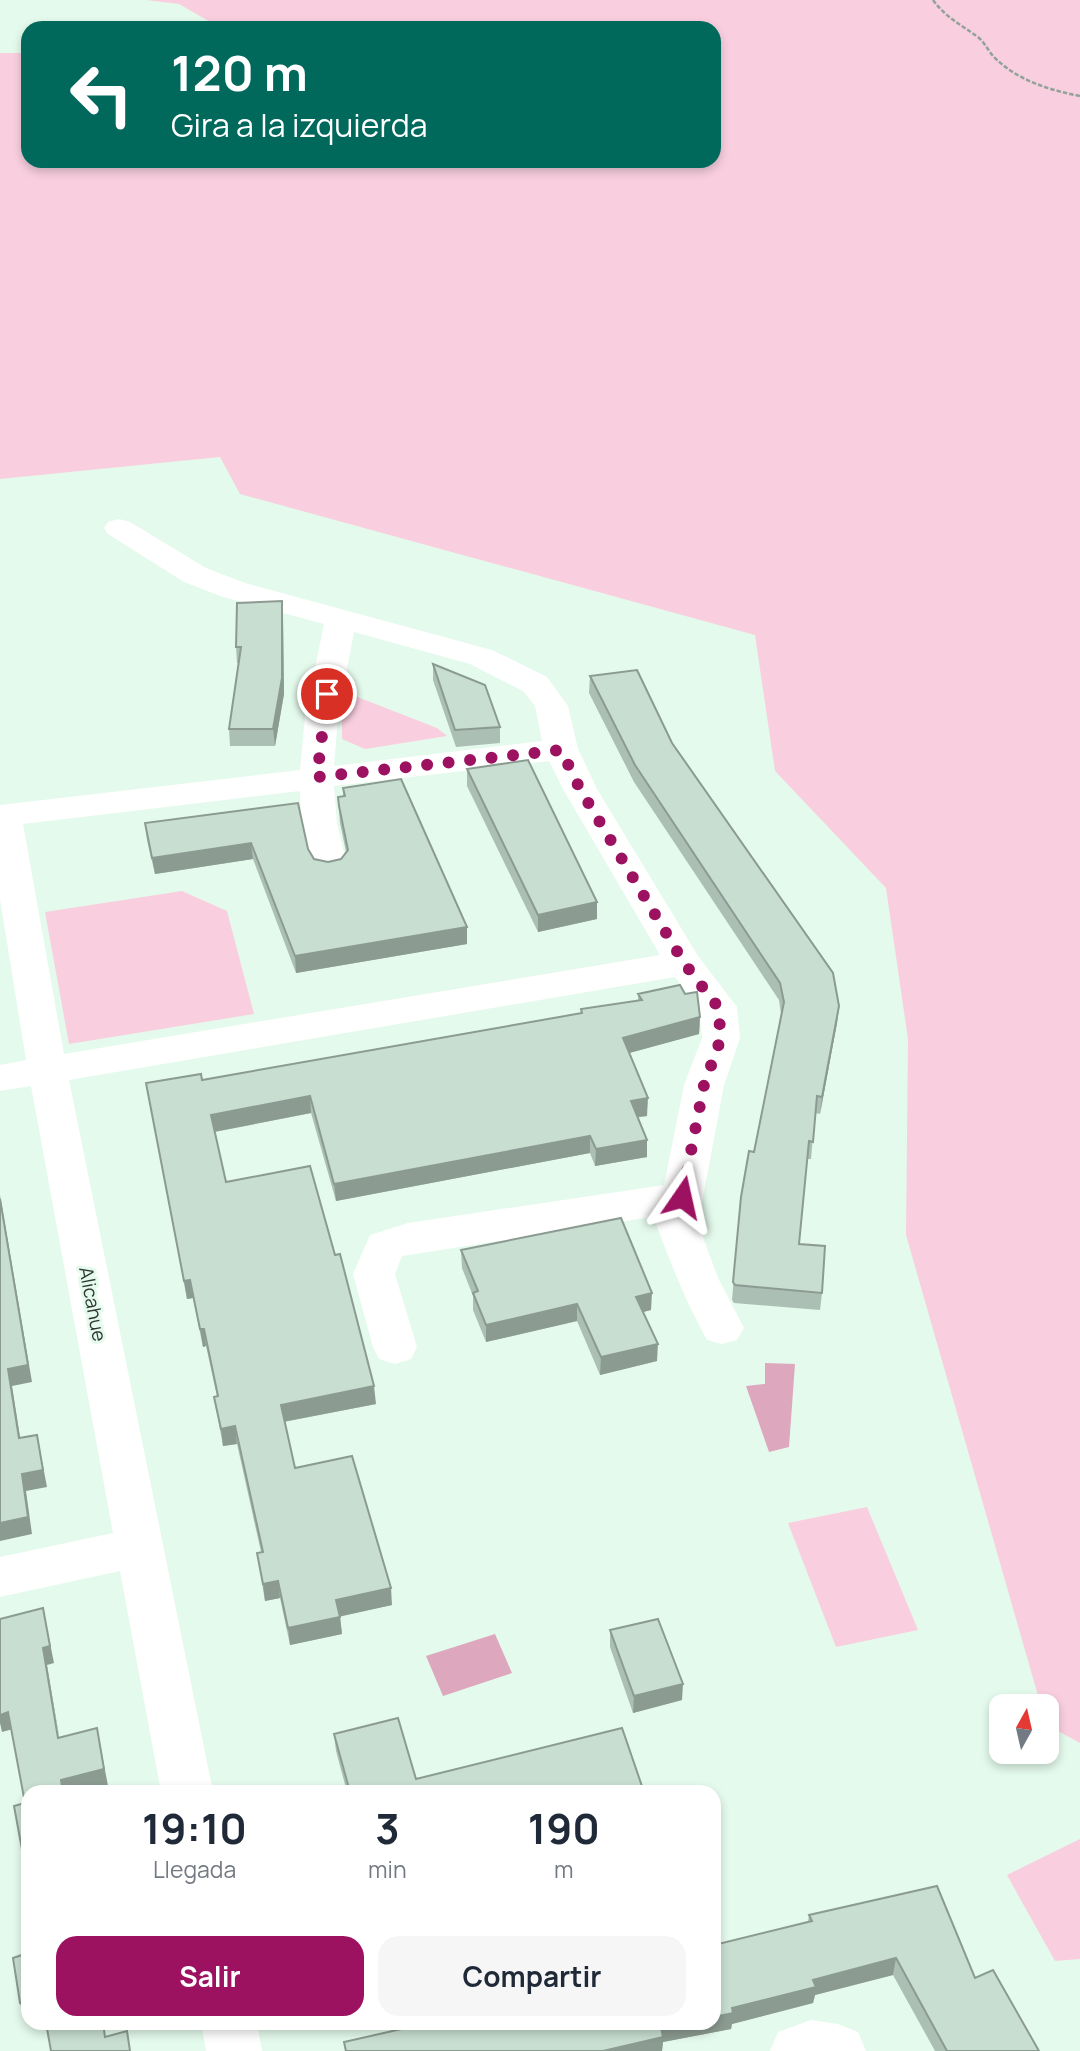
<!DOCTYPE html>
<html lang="es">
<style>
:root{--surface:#fff;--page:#f6f6f7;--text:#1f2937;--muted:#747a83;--accent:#9c1160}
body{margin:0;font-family:Manrope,sans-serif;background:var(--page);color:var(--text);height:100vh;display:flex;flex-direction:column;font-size:26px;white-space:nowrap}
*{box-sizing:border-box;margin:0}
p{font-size:23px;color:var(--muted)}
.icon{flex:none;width:38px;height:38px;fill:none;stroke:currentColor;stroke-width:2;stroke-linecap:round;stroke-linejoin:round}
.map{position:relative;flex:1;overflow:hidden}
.sheet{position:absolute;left:21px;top:1785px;width:700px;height:245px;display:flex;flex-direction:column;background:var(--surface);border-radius:21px;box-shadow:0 4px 10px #0003}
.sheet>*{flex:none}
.banner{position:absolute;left:21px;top:21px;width:700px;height:147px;border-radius:21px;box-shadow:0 4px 10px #0003;background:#00695c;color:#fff;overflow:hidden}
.needle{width:46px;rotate:8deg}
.tools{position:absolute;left:989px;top:1694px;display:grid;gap:14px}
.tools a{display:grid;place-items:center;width:70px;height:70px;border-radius:14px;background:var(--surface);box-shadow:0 4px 10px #0003;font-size:35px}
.pin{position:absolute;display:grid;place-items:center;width:60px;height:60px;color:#fff;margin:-30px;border:4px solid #fff;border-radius:50%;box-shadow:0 2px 7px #0007}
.me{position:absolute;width:77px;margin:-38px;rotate:11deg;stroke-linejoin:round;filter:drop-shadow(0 0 5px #0008)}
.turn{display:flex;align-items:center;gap:24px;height:147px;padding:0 35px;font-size:32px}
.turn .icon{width:91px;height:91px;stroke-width:2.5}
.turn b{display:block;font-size:49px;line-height:60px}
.eta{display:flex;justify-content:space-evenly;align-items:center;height:119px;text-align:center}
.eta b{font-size:42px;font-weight:700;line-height:49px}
.action{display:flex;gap:14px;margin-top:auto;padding:14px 35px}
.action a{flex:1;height:80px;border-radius:21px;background:var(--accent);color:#fff;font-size:28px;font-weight:700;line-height:80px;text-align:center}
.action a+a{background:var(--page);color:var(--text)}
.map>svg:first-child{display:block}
.green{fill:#f9cfdf}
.water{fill:#dda7bd}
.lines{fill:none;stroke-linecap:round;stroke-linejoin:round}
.path{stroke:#92a298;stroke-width:2.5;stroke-dasharray:4.5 2;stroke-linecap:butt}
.minor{fill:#fff;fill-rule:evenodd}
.wall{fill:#acbfb4}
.shaded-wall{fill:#8c9b92}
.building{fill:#c8ded1;stroke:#8c9b92;stroke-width:2}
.route{stroke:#9c1160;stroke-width:12;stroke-dasharray:0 21.6}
.labels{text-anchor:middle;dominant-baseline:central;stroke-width:6;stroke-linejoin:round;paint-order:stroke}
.street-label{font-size:19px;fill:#2f3732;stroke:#e4faec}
</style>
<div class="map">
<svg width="1080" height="2051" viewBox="0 0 1080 2051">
<rect width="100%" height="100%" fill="#e4faec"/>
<!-- green -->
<g class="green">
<polygon points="146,0 1080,0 1080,1743 1047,1725 1046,1706 1041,1706 906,1235 908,1039 886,888 775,771 755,635 240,494 220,457 0,479 0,53 28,53 28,161 714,161 714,28 200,28 212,23 179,4"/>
<polygon points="342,691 437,728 447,736 365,749 342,739"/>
<polygon points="182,891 227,911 254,1014 69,1044 45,912"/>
<polygon points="867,1507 918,1630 836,1647 788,1523"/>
<polygon points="1080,1839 1080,1959 1055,1961 1007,1875"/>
</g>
<!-- water -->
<g class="water">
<polygon points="765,1363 795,1364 789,1447 769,1452 746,1386 765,1384"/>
<polygon points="495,1634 512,1673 443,1696 426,1656"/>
</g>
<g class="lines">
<!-- path -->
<path class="path" d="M933,0C946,18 962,25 979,38C986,44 989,53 996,59C1019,81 1050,90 1080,96"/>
<!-- minor -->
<g class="minor">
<path d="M119,519L130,522L206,568L245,583L492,650L547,677L568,706L578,749L597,789L698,956L737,1007L740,1038L724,1085L698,1224L718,1278L744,1328L737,1340L722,1344L707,1340C686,1302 671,1264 656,1224L658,1216L402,1256L395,1274L417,1347L411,1359L395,1364L379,1359L373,1347L353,1274L370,1235L408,1223L664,1185L684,1085L702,1038L699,1009L675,977L69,1080L213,1792H161L120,1571L0,1597V1557L113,1533L31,1086L0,1091V1065L26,1060L0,899V805L300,770L305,717L324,624L223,597L184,582L108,534L104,528L108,522ZM354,632L470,664L523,691L535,706L542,741L334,766L338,717ZM549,761L563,789L660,955L64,1054L23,824L300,791C301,817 302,851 316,873L329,876L342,873L347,865L337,823L334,786Z"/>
<polygon points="811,2020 838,2024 858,2032 866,2051 770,2051 778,2032"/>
<polygon points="201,2023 257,2023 262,2051 206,2051"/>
</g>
</g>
<!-- wall -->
<g class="wall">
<polygon points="282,601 283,617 284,694 275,746 230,746 229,729 238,663 237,663 236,647"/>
<polygon points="433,664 500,727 500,743 456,747 433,680"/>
<polygon points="590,676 672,743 839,1006 837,1023 820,1114 815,1113 811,1159 807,1159 799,1244 822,1293 820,1310 734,1303 732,1300 741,1197 754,1152 781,1014 779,1000 634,782 589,693"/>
<polygon points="467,769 597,902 597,919 538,932 467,786"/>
<polygon points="343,788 467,944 296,973 253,859 155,874 147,840 145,823 308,849 314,859 328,862 341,859 346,852 340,823 338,797 343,796"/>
<polygon points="638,994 700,1017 699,1034 629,1053 647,1116 638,1117 647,1157 595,1166 590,1153 336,1201 311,1113 215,1132 226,1182 376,1404 284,1422 295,1468 392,1605 340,1616 342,1634 290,1645 280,1598 265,1601 257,1553 261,1552 237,1444 223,1446 214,1397 217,1396 206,1346 203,1347 193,1298 187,1299 146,1083 202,1080 581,1013 581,1009 638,1001"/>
<polygon points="461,1250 651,1310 643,1312 657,1361 600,1375 577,1321 486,1342 473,1310 473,1296 462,1268"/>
<polygon points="610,1630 682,1700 633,1713 610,1647"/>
<polygon points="334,1734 416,1779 644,1792 347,1792 336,1751"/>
<polygon points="809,1915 975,1978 1039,2051 935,2051 893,1975 815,1995 813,2003 732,2024 731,2029 663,2042 662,2051 345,2051 344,2042 427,2023 714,2023 808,1922"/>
</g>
<!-- shaded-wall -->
<g class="shaded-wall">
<polygon points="282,601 283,617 284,694 275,746 273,729"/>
<polygon points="251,843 253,859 155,874 152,858"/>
<polygon points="597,902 597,919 538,932 538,915"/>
<polygon points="467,927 467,944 296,973 295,956"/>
<polygon points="839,1006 837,1023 820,1114 822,1097"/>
<polygon points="700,1017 699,1034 622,1055 623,1038"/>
<polygon points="310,1096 311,1113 213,1132 211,1115"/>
<polygon points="648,1098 647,1116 631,1118 631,1101"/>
<polygon points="590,1136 590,1153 336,1201 334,1184"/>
<polygon points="647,1140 647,1157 595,1166 596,1149"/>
<polygon points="0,1195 32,1382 12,1386 23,1456 19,1438 8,1369"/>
<polygon points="190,1280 193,1298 187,1299 184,1281"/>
<polygon points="652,1293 651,1310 635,1314 636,1297"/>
<polygon points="577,1304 577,1321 486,1342 486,1325"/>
<polygon points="200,1329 204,1329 206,1346 203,1347"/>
<polygon points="658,1344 657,1361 600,1375 601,1357"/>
<polygon points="374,1386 376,1404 282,1422 281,1405"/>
<polygon points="235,1426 237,1444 223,1446 221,1429"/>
<polygon points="37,1435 47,1487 26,1491 32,1534 0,1541 0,1523 22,1474"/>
<polygon points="278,1581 280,1598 265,1601 263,1584"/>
<polygon points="391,1588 392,1605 338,1617 336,1600"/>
<polygon points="43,1608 54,1663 47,1665 62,1754 43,1648"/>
<polygon points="340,1617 342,1634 290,1645 288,1628"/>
<polygon points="683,1684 682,1700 633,1713 634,1696"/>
<polygon points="8,1712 13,1729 2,1732 0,1723 0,1715"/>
<polygon points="97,1728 108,1786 84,1792 63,1792 61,1780"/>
<polygon points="896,1958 893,1975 815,1995 813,2003 732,2024 731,2029 663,2042 662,2051 603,2051 661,2027 682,2023 714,2023 714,2017 732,2008 813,1980"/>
<polygon points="28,2000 28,2017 24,2018 20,2003"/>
</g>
<!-- building -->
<g class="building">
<polygon points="282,601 282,678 273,729 229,729 241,647 236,647 237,603"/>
<polygon points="433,664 485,685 500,727 455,730"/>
<polygon points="637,670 672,743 833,973 839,1006 822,1097 817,1096 813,1142 809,1141 799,1244 825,1246 822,1293 735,1285 733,1282 741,1197 749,1151 754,1152 784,1002 780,983 635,765 590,676"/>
<polygon points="528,760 597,902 538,915 467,769"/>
<polygon points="401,779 467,927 295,956 251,843 152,858 145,823 298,803 308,849 314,859 328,862 341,859 348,850 339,806 338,797 345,796 343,788"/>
<polygon points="680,985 685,994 697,992 700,1017 623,1038 648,1098 631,1101 647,1140 596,1149 590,1136 334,1184 310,1096 211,1115 226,1182 310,1166 335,1255 340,1254 374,1386 281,1405 295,1468 352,1456 391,1588 336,1600 340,1617 288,1628 278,1581 263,1584 257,1553 263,1552 235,1426 221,1429 214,1397 218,1396 204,1329 200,1329 190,1280 184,1281 146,1083 201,1074 202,1080 582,1013 581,1009 642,1000 638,994"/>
<polygon points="0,1199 28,1365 8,1369 19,1438 37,1435 43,1470 22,1474 28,1517 0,1523"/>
<polygon points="621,1218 652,1293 636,1297 658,1344 601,1357 577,1304 486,1325 473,1293 478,1291 461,1250"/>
<polygon points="43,1608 50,1646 43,1648 58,1738 97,1728 104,1769 61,1780 63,1792 28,1792 28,1882 14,1806 25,1803 8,1712 0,1715 0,1619"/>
<polygon points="658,1619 683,1684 634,1696 610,1630"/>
<polygon points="398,1718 416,1779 622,1728 644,1792 350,1792 334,1734"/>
<polygon points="937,1886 975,1978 993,1970 1039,2051 947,2051 896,1958 813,1980 816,1987 732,2008 733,2013 714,2017 714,1945 812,1921 809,1915"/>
<polygon points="28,1953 28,2000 20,2003 13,1958"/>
<polygon points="46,2023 103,2023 105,2037 127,2031 130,2051 51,2051"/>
<polygon points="428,2023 682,2023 661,2027 663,2037 603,2051 346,2051 344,2042"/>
</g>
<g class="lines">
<!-- route -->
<polyline class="route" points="327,694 317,777 561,750 580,789 644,896 684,963 718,1007 721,1038 704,1085 682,1197"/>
</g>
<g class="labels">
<!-- street labels -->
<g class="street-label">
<text transform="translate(93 1304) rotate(79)">Alicahue</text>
</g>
</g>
</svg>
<div class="tools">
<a><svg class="needle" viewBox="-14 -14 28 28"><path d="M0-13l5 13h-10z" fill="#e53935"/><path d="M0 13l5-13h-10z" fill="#747a83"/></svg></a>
</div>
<div class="pin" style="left:327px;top:694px;background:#d93025"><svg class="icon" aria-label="arrive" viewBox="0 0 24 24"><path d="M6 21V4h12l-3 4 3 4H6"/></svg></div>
<svg class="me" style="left:682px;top:1197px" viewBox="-20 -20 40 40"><path d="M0-17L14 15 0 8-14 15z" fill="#9c1160" stroke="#fff" stroke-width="4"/></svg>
<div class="banner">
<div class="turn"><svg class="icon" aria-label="left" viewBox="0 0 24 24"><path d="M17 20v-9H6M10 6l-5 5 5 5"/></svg><div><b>120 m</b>Gira a la izquierda</div></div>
</div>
<section class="sheet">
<div class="eta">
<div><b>19:10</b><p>Llegada</p></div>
<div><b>3</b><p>min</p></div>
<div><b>190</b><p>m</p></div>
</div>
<div class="action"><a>Salir</a><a>Compartir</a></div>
</section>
</div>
